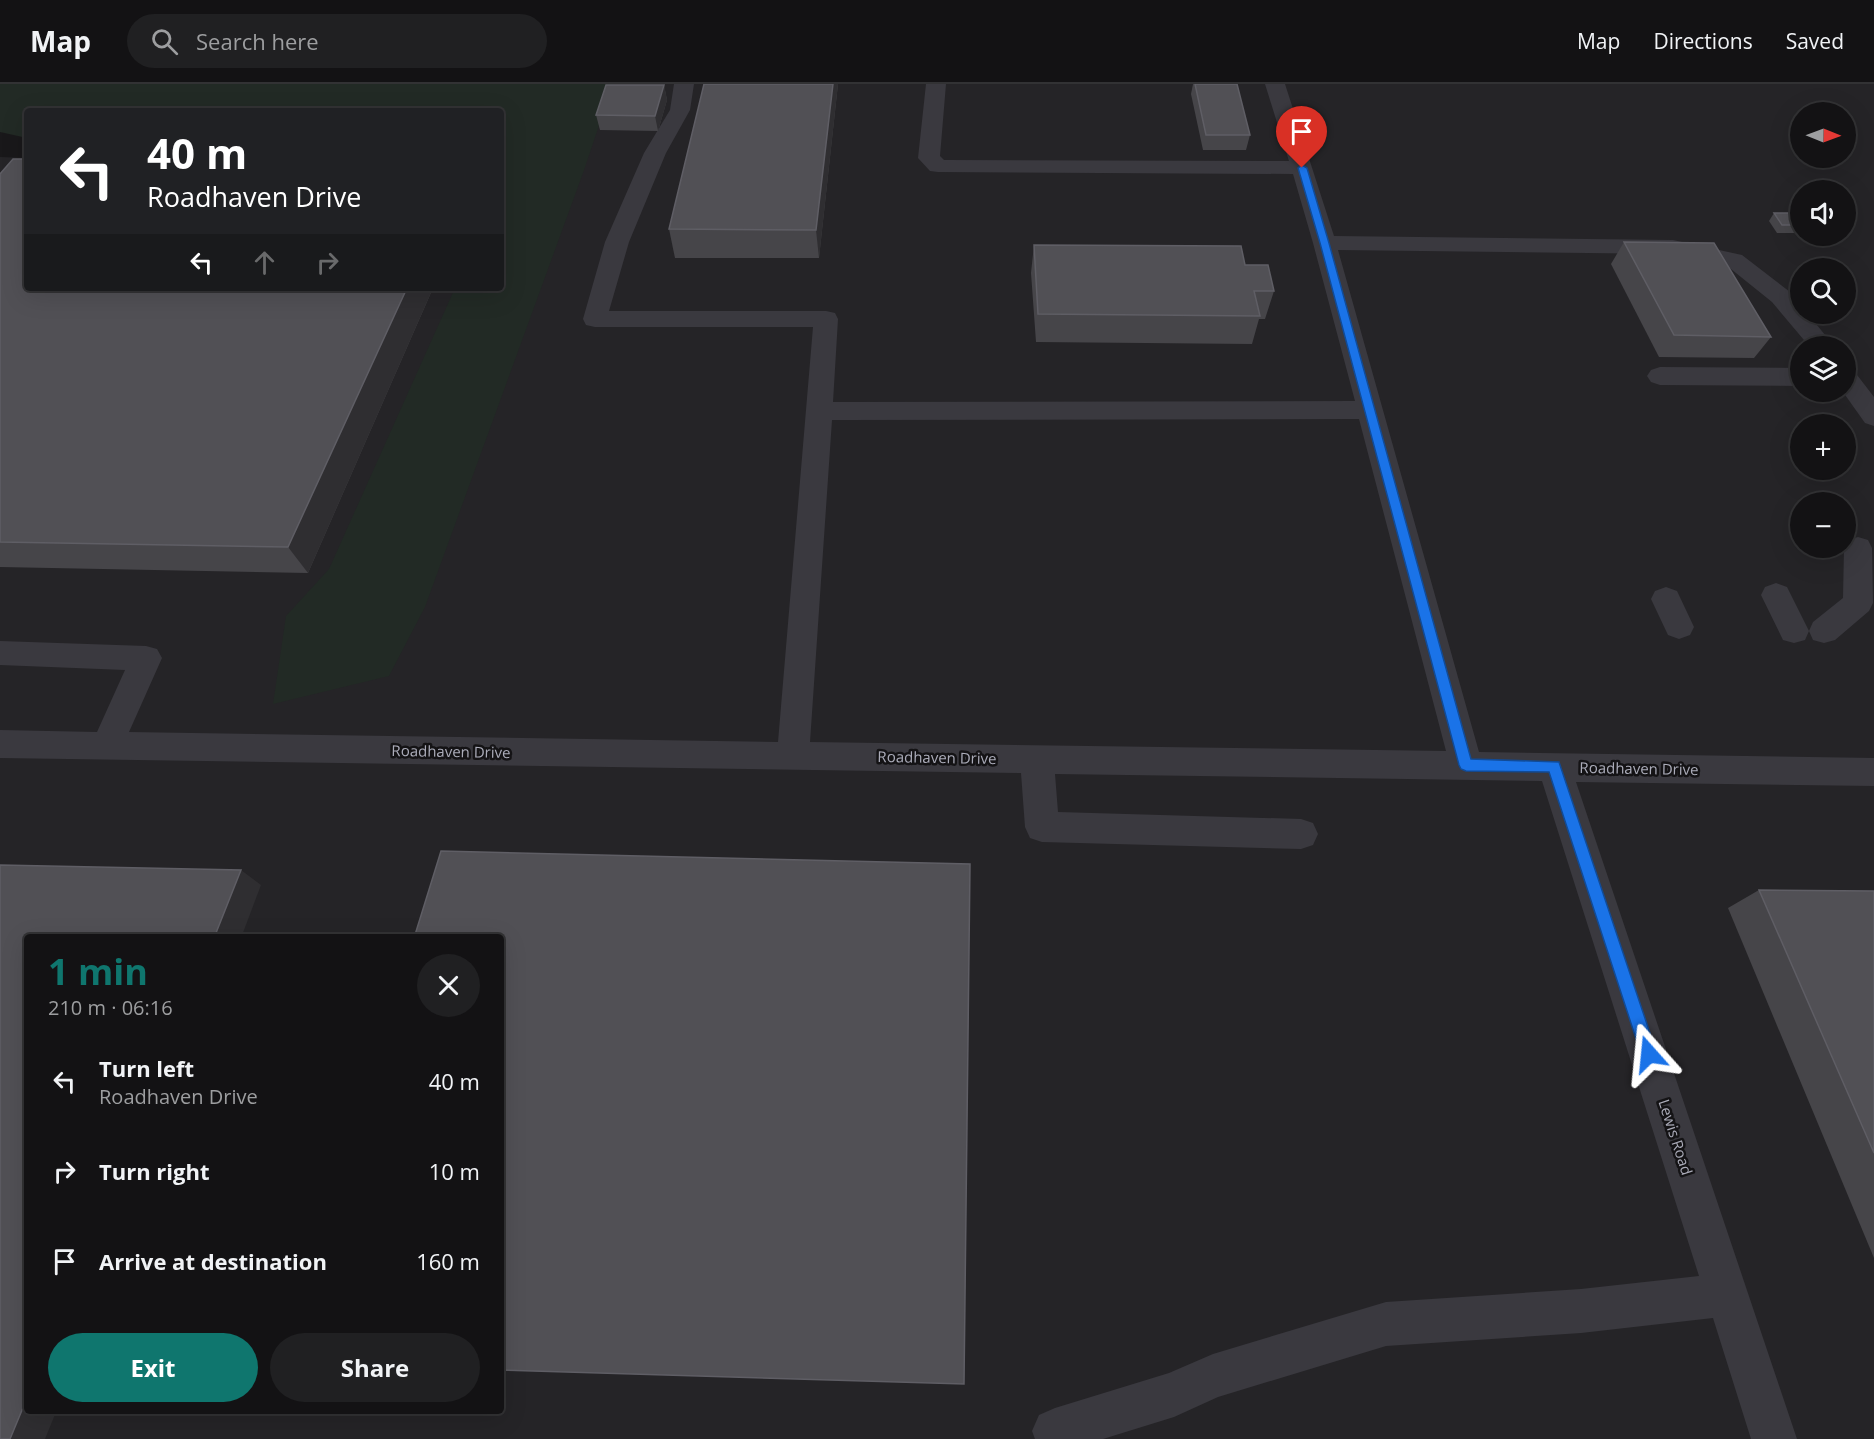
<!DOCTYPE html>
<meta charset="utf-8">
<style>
:root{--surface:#131214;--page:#202022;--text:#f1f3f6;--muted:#9d9ea0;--line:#323234;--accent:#0f766e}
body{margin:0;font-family:"Open Sans",sans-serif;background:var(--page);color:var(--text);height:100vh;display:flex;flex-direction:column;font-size:22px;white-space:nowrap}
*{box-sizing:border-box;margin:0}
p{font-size:20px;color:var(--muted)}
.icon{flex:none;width:33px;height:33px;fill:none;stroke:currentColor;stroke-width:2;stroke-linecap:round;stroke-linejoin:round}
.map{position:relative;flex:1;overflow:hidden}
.details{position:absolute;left:24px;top:850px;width:480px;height:480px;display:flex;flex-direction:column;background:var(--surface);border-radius:6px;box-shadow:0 6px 24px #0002,0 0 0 2px var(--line)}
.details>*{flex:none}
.guide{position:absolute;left:24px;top:24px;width:480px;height:183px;border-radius:6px;box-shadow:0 6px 24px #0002,0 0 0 2px var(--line);background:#202124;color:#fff;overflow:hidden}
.needle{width:39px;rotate:91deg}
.buttons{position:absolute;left:1790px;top:18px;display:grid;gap:12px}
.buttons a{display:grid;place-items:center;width:66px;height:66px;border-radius:50%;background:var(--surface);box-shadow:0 6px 24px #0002,0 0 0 2px var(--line);font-size:30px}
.pin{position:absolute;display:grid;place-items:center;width:51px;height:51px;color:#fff;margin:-62px -26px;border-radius:50% 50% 50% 0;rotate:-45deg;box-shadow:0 0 6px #0007}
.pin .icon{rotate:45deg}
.me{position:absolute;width:66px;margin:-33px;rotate:342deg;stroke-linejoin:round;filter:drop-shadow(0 0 4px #0008)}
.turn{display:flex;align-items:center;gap:21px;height:126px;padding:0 24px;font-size:27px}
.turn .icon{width:78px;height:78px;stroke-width:2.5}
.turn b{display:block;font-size:42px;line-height:51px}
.lanes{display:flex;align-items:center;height:57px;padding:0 24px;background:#0003;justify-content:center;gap:30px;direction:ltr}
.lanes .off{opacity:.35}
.round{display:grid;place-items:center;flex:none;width:63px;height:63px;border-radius:32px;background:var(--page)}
.summary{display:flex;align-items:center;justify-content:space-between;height:102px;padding:0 24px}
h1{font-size:36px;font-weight:700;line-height:45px;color:var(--accent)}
.action{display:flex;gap:12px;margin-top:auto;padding:12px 24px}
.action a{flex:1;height:69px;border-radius:36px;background:var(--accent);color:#fff;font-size:24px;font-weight:700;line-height:69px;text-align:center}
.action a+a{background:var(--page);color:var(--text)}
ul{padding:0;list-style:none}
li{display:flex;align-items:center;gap:18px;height:90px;padding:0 24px}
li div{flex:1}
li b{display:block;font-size:22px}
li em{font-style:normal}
header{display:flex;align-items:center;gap:36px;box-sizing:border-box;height:84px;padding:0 30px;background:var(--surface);border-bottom:2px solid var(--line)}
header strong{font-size:28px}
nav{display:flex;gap:33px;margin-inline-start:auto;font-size:21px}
.search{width:420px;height:54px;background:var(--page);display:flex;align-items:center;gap:15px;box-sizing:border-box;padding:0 21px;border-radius:33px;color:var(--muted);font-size:22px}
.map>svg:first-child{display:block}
.built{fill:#252427;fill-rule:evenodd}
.green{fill:#222a25}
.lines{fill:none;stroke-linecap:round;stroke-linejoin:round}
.minor{fill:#3a393f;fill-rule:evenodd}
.wall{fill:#464549}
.shaded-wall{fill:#2f2e31}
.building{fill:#515055;stroke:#5f5e65;stroke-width:1.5}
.route{fill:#1a73e8;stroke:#114b97;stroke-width:1.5}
.labels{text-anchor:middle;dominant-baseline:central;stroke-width:5;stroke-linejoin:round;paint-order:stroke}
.street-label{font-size:15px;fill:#abacb9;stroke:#141315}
</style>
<header>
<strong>Map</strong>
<div class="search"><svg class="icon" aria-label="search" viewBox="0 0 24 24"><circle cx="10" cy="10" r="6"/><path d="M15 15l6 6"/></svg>Search here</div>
<nav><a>Map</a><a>Directions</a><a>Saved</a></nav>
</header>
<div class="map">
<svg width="1874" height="1355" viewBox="0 0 1874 1355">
<rect width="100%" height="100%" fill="#19181a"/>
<!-- built -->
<path class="built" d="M556,0H1874V1355H0V73L27,74V204H501V85ZM1800,28H1845V74H1800ZM1800,106H1845V152H1800ZM1800,184H1845V230H1800ZM1800,262H1845V308H1800ZM1800,340H1845V386H1800ZM1800,418H1845V464H1800ZM27,854H501V1328H27Z"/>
<!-- green -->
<polygon class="green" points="0,0 613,0 583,89 425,523 389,592 273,620 286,532 329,485 455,204 501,204 503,118 501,27 27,27 27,54 0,48"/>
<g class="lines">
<!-- minor -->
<g class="minor">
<path d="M674,0H694L690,26L666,69L629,158L609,227H826L835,229L838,235L833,318L1355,317L1313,159L1293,90L938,88L930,87L918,74L926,0H946L940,72L944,76L1289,77L1265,0H1285L1334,152L1673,156L1742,171L1790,208L1800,220V230H1808L1834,262H1809L1772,218L1726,181L1673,170L1338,166L1479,668L1874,674V702L1576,698L1797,1355H1751L1713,1234L1581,1249L1386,1262L1218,1313L1174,1333L1103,1355H1035L1032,1347L1039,1331L1055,1324L1169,1289L1213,1270L1386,1218L1581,1205L1699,1192L1542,697L1055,690L1058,728L1301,735L1313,739L1318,750L1313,761L1301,765L1042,758L1030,754L1025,743L1021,689L0,674V646L97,648L125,586L0,581V557L146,562L157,565L162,574L129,648L778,658L813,243H595L586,241L583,235L605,158L644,69L670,26ZM1359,335L1446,667L810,658L832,336Z"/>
<polygon points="1660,283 1800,284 1800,302 1660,301 1651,298 1647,292 1651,286"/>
<polygon points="1845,284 1854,287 1874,313 1874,342 1865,339 1843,308 1845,308"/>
<polygon points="1858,453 1868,456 1872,464 1873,519 1869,527 1835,556 1824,559 1813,556 1809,547 1805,556 1794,559 1783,556 1761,511 1765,503 1776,499 1787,503 1809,547 1813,538 1843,514 1844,464 1848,456"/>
<polygon points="1666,503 1677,507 1694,543 1690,551 1679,555 1668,551 1651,515 1655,507"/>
</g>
</g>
<!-- wall -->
<g class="wall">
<polygon points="704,0 838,0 819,174 675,174 669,145"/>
<polygon points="1193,0 1237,0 1250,51 1246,66 1203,66 1191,10"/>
<polygon points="664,1 667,16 658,47 600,46 596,31"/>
<polygon points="0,90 433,204 308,489 0,483"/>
<polygon points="1774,129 1800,129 1800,149 1777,149 1769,137"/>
<polygon points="1624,158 1771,253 1754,274 1659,273 1611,180"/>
<polygon points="1034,161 1245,181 1274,207 1265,235 1259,235 1252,260 1036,258 1031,189"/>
<polygon points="1759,806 1874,807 1874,1174 1728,824"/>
</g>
<!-- shaded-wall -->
<g class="shaded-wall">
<polygon points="833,0 838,0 819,174 816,146"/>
<polygon points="664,1 667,16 658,47 655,32"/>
<polygon points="407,204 433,204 308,489 288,463"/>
<polygon points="241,786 261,801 241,854 214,854"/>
<polygon points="27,1314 27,1328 56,1328 45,1355 10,1355"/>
</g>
<!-- building -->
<g class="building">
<polygon points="704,0 833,0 816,146 669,145"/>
<polygon points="1195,0 1237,0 1250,51 1206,51"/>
<polygon points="606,1 664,1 655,32 596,31"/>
<polygon points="13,75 27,75 27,204 407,204 288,463 0,458 0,90"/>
<polygon points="1774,129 1800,129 1800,141 1782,141"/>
<polygon points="1624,158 1714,159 1771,253 1674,251"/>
<polygon points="1034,161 1241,162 1245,181 1268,181 1274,207 1254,207 1260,232 1038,230"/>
<polygon points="441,767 970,780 964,1300 501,1286 501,854 414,854"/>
<polygon points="0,781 241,786 214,854 27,854 27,1314 10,1355 0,1355"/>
<polygon points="1759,806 1874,807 1874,1069"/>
</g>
<!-- route -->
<polygon class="route" points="1302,81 1307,84 1329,159 1471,675 1559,678 1657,970 1654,975 1649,978 1643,975 1641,970 1549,688 1466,687 1461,685 1459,681 1320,159 1298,84"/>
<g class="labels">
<!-- street labels -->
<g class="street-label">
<text transform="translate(451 667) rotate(1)">Roadhaven Drive</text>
<text transform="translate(937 673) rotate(1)">Roadhaven Drive</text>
<text transform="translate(1639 684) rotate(1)">Roadhaven Drive</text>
<text transform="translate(1676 1053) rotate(72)">Lewis Road</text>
</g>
</g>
</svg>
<div class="buttons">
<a><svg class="needle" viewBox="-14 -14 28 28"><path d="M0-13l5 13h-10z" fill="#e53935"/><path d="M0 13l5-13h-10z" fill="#9d9ea0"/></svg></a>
<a><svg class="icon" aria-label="sound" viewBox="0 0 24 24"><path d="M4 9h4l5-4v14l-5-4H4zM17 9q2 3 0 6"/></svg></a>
<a><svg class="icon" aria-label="search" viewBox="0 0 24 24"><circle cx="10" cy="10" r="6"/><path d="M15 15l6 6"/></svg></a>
<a><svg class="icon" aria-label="layers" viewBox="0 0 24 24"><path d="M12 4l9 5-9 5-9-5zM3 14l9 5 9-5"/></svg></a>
<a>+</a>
<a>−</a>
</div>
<div class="pin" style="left:1302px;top:84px;background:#d93025"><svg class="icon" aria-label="arrive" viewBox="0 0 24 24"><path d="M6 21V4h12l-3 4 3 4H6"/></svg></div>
<svg class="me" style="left:1649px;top:970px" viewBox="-20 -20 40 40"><path d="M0-17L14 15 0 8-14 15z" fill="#1a73e8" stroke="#fff" stroke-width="4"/></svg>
<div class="guide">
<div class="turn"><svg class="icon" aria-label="left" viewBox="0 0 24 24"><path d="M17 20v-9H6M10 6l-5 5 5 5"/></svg><div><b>40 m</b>Roadhaven Drive</div></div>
<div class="lanes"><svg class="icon" aria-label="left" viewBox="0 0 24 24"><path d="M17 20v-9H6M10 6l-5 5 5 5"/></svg><svg class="icon off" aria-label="ahead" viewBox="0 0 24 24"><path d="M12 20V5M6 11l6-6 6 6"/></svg><svg class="icon off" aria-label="right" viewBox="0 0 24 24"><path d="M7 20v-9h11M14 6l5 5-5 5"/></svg></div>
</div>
<section class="details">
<div class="summary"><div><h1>1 min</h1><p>210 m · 06:16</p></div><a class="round"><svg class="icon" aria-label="close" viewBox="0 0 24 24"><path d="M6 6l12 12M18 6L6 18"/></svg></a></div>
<ul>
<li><svg class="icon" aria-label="left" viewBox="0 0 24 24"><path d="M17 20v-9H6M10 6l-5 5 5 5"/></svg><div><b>Turn left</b><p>Roadhaven Drive</p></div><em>40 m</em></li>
<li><svg class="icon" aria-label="right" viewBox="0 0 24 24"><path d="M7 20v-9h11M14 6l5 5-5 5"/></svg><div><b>Turn right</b></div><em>10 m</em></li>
<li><svg class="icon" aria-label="arrive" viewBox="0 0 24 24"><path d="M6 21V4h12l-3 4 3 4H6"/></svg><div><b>Arrive at destination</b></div><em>160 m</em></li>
</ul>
<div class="action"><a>Exit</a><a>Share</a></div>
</section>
</div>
